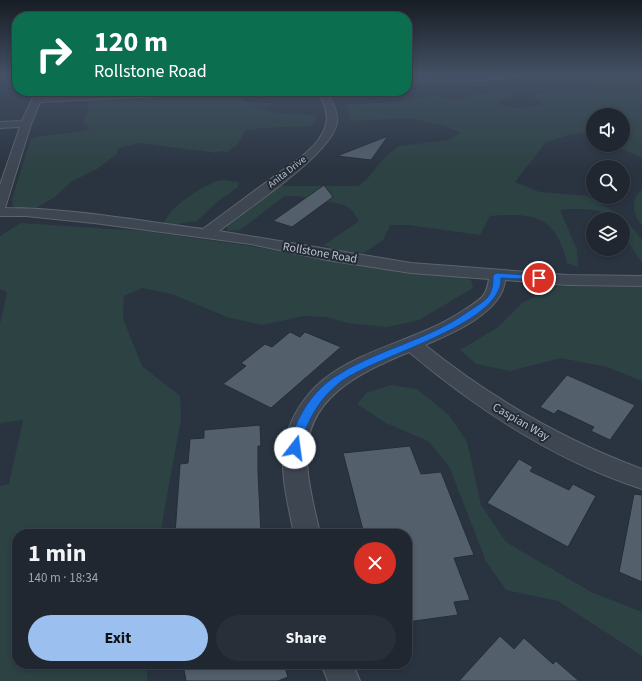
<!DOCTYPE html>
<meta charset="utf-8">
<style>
:root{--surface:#202731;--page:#282f39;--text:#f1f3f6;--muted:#a2a5ab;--line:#3d444d;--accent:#9bbfef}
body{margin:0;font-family:"Source Sans 3",sans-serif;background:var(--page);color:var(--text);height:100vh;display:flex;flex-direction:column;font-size:15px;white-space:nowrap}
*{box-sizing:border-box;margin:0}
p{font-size:13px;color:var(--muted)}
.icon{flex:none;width:22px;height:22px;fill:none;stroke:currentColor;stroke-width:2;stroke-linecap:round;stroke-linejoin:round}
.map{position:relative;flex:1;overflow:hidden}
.sheet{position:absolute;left:12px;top:529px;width:400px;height:140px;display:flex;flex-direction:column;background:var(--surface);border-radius:16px;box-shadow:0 2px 6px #0003,0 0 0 1px var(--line)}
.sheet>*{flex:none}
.banner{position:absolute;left:12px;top:12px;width:400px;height:84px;border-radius:16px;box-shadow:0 2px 6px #0003,0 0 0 1px var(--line);background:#0b6e4f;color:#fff;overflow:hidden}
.tools{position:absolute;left:586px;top:108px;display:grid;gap:8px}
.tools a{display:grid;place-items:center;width:44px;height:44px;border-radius:50%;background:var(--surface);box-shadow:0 2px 6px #0003,0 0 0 1px var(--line);font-size:20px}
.pin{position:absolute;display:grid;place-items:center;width:34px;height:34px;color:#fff;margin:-17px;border:2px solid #fff;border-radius:50%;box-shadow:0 1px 4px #0007}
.me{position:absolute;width:44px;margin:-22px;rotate:15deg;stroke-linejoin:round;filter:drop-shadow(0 0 3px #0008)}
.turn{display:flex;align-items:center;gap:14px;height:84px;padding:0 16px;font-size:18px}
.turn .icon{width:52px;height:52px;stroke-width:2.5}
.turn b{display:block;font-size:28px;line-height:34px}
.round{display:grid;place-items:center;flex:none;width:42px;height:42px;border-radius:21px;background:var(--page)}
.head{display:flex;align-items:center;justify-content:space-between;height:68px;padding:0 16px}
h1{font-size:24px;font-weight:700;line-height:30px}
.primary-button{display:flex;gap:8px;margin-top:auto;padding:8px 16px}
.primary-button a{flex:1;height:46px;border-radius:24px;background:var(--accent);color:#111;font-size:16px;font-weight:700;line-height:46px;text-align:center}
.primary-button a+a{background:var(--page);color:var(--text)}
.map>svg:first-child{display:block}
.green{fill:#2d4243}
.building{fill:#535f6b;stroke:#242d38}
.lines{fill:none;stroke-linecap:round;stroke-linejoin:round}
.street-casing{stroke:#5c646e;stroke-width:2}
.street{fill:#3e4651;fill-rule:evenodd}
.route{fill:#1a73e8;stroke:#114b97}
.labels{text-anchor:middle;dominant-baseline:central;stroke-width:4;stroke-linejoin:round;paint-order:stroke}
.far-street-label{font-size:10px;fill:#bbc1cb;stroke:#222b36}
.street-label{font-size:12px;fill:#bbc1cb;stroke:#222b36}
</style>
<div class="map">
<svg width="642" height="681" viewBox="0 0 642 681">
<rect width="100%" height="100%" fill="#2a3441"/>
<!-- green -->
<g class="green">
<path d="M620,75H632L642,78V159L632,153L611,145H623V115H593V138L580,133L572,134L546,142L515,182L540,192L587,196L613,211L631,226L642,240V263L623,234V219C611,219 612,216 602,212C590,208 572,209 560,210L577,250L578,267L567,263C555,215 536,213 490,216L480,235L409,225H390L383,240L364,253L335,250L324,245L359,221L352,210L341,204L298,196H285L240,230L228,231L226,226L279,186H358L366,180L385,157L399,146L448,140L460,133C446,123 430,125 415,118L351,121L346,105L409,101L433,95L456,101L469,96L497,92L510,93L514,95L498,101C509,112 530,107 543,105L534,97V94L583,89Z"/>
<polygon points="243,91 246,92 240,96 245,102 274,103 272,105 256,106 256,108 276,113 315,115 316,118 312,126 261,128 245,131 238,144 227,152 220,151 217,153 139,143 118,148 117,154 97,169 71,182 55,197 34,209 23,209 13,207 12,199 31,139 41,136 85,131 90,128 83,123 89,108 87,103 81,101 59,102 61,100"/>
<path d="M221,180L239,182L238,187L217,202L197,221L176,224L164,223C170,206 204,185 221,180Z"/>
<path d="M642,190V225C633,217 630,197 642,190Z"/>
<polygon points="21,223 143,231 250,246 387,270 455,275 471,280 473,288 419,320 387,327 347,323 327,317 304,316 262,325 227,317 172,294 142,288 124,296 123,319 142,366 180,396 181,419 160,534 17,534 17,664 147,664 147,681 0,681 0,486 9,484 23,420 0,423 0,324 7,292 0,289 0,236"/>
<polygon points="557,286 642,287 642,381 607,367 561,358 510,371 476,364 460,350 497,328 522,303"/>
<polygon points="391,385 417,389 449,415 467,442 481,505 506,542 591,592 642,612 642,656 558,601 506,590 486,561 449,466 428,441 386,423 357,404 366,393"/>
</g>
<!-- building -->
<g class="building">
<polygon points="388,136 371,160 337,156"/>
<polygon points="324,185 333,197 292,227 273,221"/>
<polygon points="290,332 300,337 305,332 341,347 271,408 223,384 246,366 241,363 265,344 272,347"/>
<polygon points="567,375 635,405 610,440 591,431 594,427 558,410 554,414 540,407"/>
<polygon points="260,425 261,446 258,446 258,472 261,534 175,534 180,464 188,463 190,439 204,438 204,430"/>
<polygon points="410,446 421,474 441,472 474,555 454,558 470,600 454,602 458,615 407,622 407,534 364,534 343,453"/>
<polygon points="519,459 533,467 530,471 569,490 573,484 596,496 568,547 487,503"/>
<polygon points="634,494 642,495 642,582 619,572"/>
<polygon points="500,636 514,649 524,638 553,664 556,661 579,681 459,681"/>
<polygon points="183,664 284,664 288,677 278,681 186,681"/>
</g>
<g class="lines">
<!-- street casing -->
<g class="street-casing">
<g id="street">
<polygon points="491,75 521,75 517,77 485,80 407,83 407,77"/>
<path d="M36,91H44L42,96L143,91H200L196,94L40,102L31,124L5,208C71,208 138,221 203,229C226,212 249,195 272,178C290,164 316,151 325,128C330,115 324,102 317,91H325C332,100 338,110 337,122C333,154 245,210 219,231L411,263L567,275L642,276V286L567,285L505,280C503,312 451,334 425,345C491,398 563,440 642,469V489C556,461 478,410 409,352C359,373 303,398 307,462C308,486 315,510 320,534H294C288,503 278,469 286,438C291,416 306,394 323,380C363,348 418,340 461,312C468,307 478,302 483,296C487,291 488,285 489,279L411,273L327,260L251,244L94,223L26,216H0V185L20,127L0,128V122L22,121Z"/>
<polygon points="321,664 353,664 360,681 328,681"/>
</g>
</g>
<!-- street -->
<use href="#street" class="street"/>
</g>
<!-- sky -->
<linearGradient id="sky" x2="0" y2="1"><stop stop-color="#171d24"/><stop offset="0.44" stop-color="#445065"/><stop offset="1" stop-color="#445065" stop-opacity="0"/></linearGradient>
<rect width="642" height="170" fill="url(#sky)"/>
<!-- route -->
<path class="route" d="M497,273L539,276L543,278L539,280L501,278C503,326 371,356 338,384C322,397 312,413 304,433C302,439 302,445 299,451H291C287,443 294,432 296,425C304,406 317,389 333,378C376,349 428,341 469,311C475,307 482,303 487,298C493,291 493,283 493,275Z"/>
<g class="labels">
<!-- far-street labels -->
<g class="far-street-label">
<text transform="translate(287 172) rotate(-38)">Anita Drive</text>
</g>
<!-- street labels -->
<g class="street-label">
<text transform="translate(320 253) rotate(10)">Rollstone Road</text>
<text transform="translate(521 422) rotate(30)">Caspian Way</text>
</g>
</g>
</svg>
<div class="tools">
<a><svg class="icon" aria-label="sound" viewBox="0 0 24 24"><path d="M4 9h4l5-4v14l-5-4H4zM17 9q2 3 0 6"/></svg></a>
<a><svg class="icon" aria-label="search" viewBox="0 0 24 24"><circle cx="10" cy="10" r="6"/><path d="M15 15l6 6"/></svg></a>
<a><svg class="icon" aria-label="layers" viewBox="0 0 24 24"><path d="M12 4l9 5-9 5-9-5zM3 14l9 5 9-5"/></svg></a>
</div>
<div class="pin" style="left:539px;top:278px;background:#d93025"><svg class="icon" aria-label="arrive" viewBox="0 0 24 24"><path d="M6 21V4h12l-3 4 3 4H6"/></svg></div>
<svg class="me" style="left:295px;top:448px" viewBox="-20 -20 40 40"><circle r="19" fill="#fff"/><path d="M0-13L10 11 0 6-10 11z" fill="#1a73e8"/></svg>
<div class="banner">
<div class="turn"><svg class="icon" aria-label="right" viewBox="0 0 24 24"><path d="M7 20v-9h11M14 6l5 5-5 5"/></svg><div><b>120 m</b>Rollstone Road</div></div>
</div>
<section class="sheet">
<div class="head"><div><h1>1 min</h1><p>140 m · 18:34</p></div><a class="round" style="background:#d93025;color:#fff"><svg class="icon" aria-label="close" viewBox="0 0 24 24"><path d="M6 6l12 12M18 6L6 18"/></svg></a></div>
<div class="primary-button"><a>Exit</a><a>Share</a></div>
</section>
</div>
